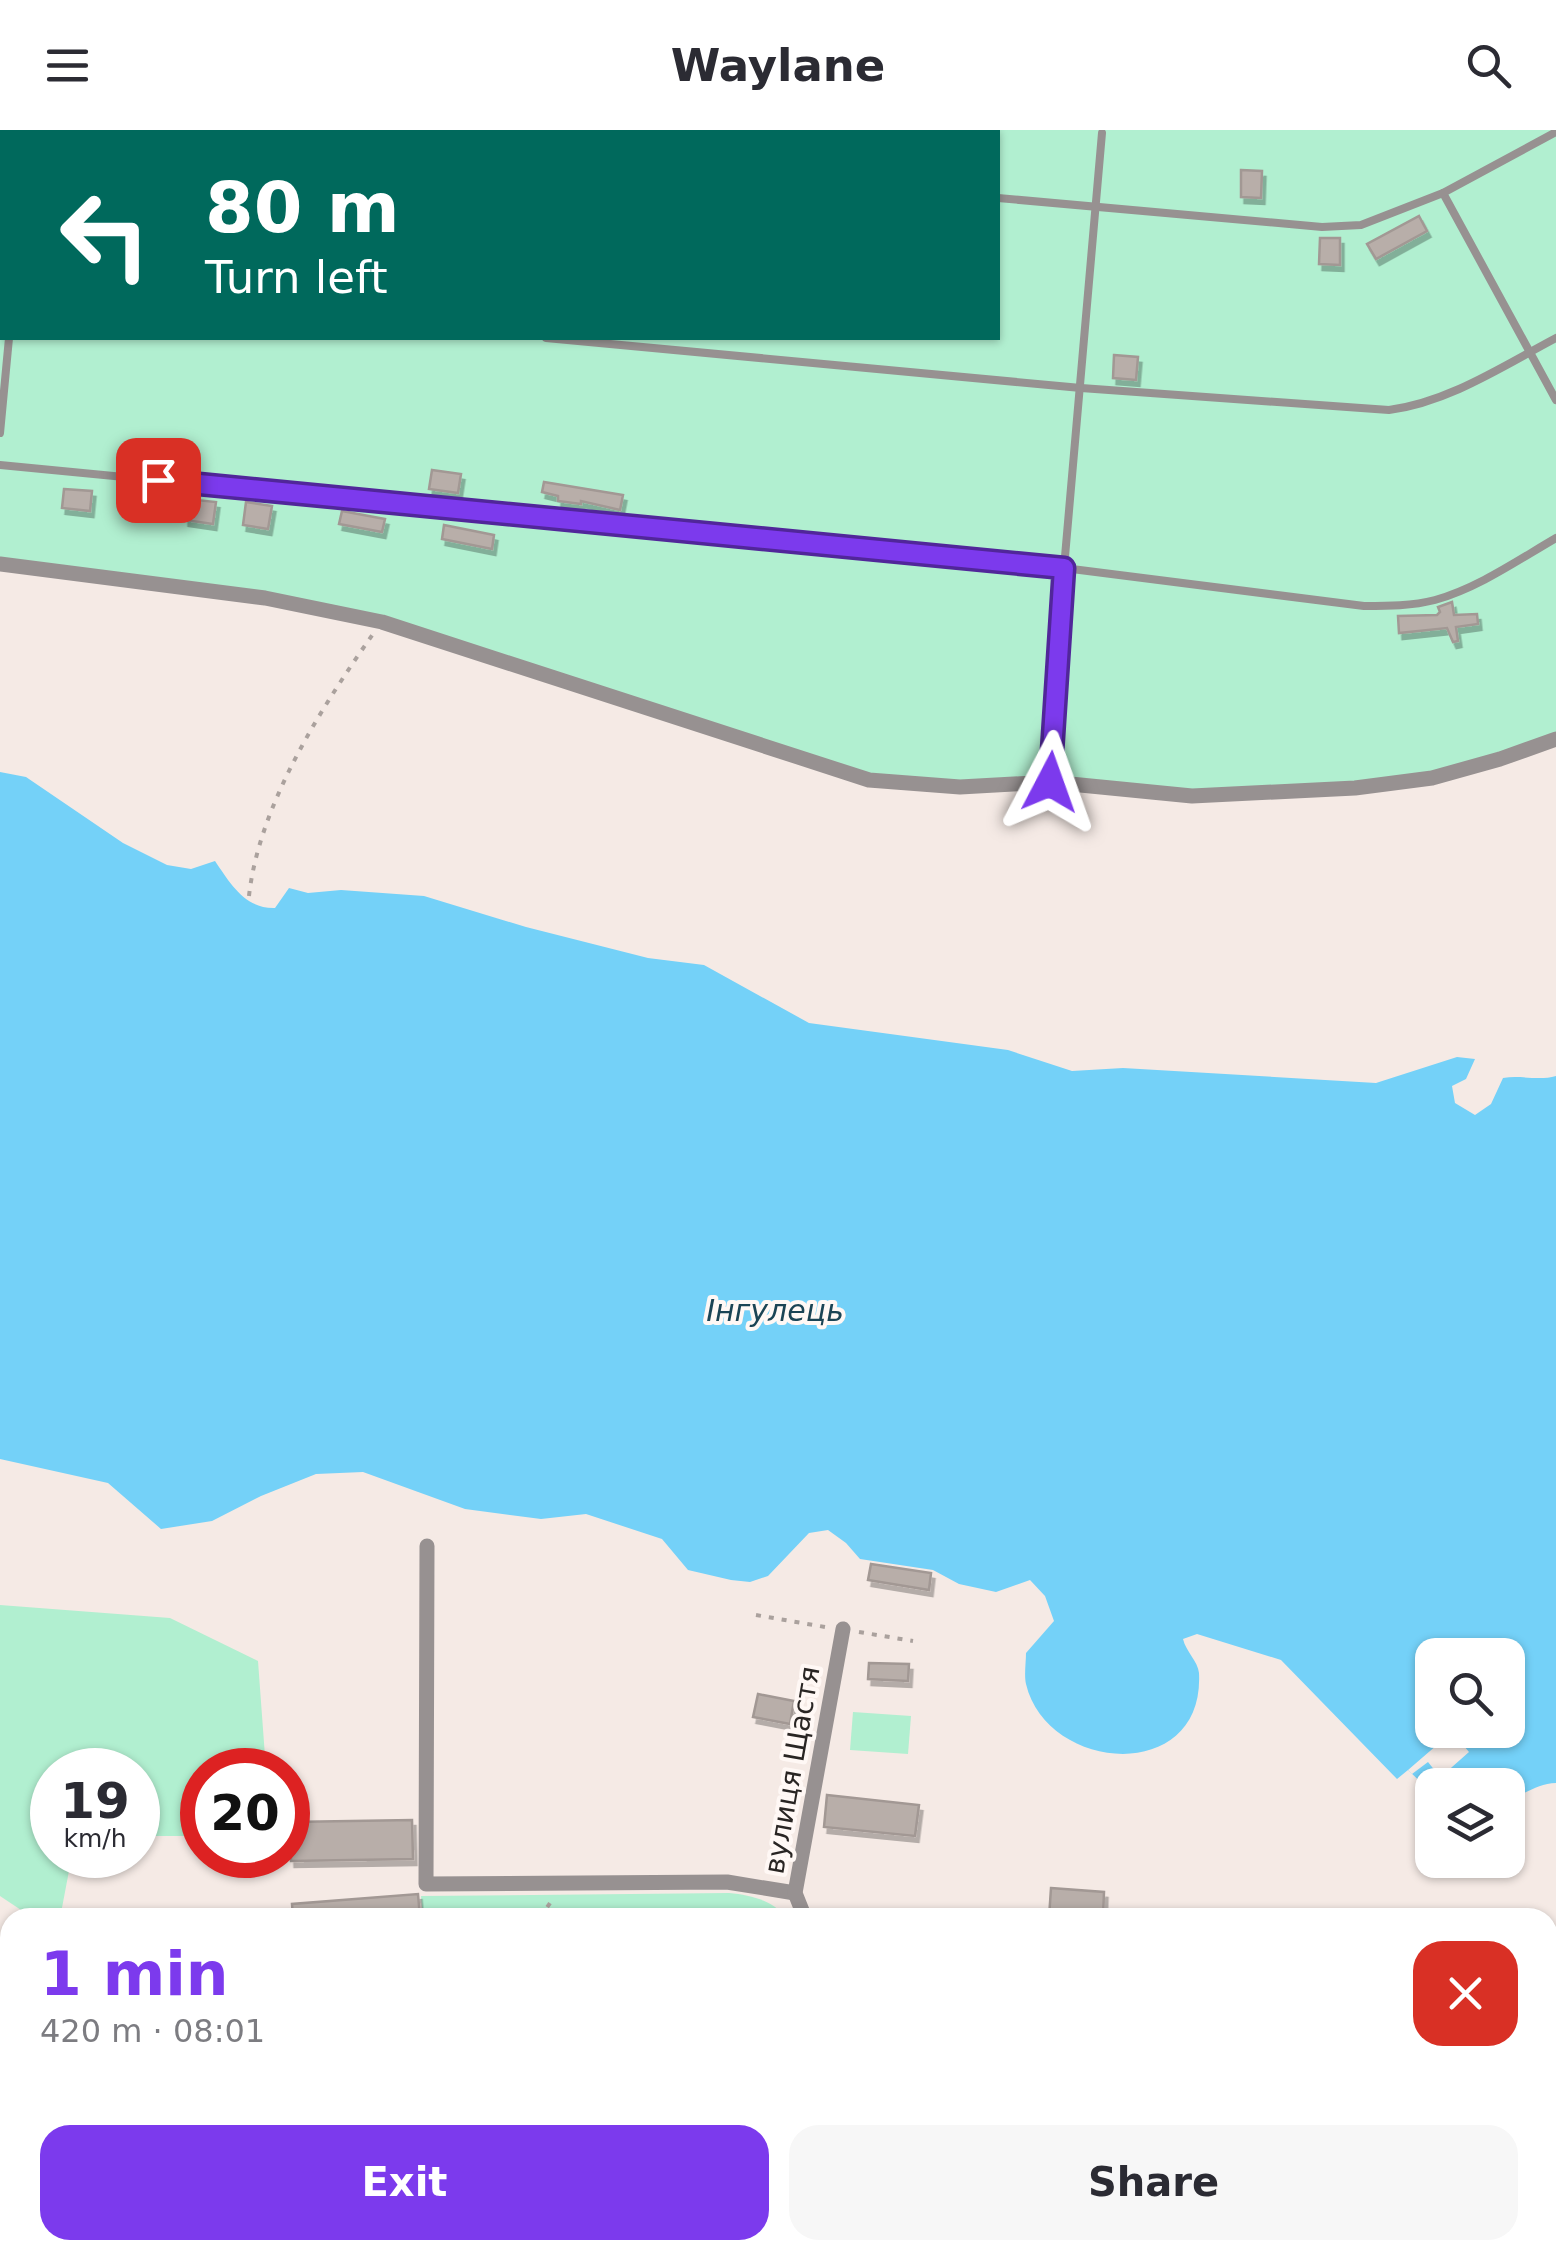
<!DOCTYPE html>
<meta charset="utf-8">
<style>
:root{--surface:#fff;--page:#f7f7f7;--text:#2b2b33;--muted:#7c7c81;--accent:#7c3aed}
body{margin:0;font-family:"DejaVu Sans",sans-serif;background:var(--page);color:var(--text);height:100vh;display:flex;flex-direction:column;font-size:38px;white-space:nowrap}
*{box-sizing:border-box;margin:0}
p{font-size:32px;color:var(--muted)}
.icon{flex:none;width:55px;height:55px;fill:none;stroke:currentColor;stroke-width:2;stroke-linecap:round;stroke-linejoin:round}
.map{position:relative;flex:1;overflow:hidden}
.panel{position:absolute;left:0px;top:1778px;width:1558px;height:352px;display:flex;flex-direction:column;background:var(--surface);border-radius:30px 30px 0 0;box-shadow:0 2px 8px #0004}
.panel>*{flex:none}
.top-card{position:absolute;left:0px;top:0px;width:1000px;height:210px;box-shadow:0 2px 8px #0004;background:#00695c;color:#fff;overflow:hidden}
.tools{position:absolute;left:1415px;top:1508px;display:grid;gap:20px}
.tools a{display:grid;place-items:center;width:110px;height:110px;border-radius:20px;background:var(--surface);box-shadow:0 2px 8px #0004;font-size:50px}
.speed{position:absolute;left:30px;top:1618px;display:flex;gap:20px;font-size:50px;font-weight:700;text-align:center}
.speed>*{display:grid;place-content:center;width:130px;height:130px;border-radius:50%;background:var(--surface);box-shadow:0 2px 8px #0004;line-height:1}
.speed small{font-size:25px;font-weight:400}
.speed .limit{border:15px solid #d22;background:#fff;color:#111}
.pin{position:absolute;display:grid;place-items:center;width:85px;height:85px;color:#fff;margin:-42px;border-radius:20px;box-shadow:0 5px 15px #0006}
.me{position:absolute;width:110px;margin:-55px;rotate:4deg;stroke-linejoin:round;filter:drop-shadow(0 0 8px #0008)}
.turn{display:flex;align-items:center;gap:35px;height:210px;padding:0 40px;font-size:45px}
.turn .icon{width:130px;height:130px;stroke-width:2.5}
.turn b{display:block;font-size:70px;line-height:85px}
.round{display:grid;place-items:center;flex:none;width:105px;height:105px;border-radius:30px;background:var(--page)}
.summary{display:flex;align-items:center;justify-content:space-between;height:170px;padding:0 40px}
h1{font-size:60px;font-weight:700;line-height:75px;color:var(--accent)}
.cta{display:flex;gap:20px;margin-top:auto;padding:20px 40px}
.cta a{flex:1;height:115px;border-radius:30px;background:var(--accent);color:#fff;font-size:40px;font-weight:700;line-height:115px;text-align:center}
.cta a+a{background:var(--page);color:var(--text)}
header{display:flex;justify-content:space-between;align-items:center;height:130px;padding:0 40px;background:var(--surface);font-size:45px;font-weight:700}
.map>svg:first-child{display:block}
.green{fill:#b1efd0;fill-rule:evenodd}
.water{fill:#74d1f8;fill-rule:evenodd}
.pier{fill:#f5eae5}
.building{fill:#b8aea9;stroke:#a29894;stroke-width:2.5;filter:url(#shadow)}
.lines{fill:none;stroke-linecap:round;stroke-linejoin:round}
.path{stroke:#aaa19d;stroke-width:4;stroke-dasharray:5 8;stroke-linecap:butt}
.service{stroke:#979191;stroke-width:8}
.minor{stroke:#979191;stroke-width:15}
.route-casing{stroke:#51269a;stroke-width:25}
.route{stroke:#7c3aed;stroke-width:18}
.labels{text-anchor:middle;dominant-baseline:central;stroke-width:8;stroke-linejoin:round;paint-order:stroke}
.street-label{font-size:28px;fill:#292523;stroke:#fff8f5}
.water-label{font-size:30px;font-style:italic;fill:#1b4455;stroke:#fff8f5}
</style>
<header><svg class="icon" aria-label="menu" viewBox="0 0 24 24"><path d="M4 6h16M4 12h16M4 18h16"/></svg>Waylane<svg class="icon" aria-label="search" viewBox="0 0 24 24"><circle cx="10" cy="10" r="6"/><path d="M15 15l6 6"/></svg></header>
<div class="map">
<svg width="1556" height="2129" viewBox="0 0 1556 2129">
<defs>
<filter id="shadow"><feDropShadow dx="3.5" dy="6" stdDeviation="0" flood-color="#0004"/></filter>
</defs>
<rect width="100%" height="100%" fill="#f5eae5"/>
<!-- green -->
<g class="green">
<path d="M0,0H1556V609L1432,648L1192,666L869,650L382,492L0,434ZM2,2H998V208H2Z"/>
<polygon points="0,1475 170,1488 258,1531 266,1640 202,1640 202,1706 138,1706 138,1640 52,1640 52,1725 72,1725 61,1783 24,1782 0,1766"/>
<polygon points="853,1582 911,1586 908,1624 850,1620"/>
<path d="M729,1763C751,1765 771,1770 786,1787H423L421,1766Z"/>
<polygon points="0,1907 10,1912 10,2120 1075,2120 1084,2129 0,2129"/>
</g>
<!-- water -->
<path class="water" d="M0,642L26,647L123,713L167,735L191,739L215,731C230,753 245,779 275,778L289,758L308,763L341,760L424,766L526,797L648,828L704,835L809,893L1008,920L1072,941L1123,938L1376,953L1457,927L1475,929L1466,949L1452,956L1455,973L1475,985L1491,974L1503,948C1521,945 1539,951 1556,946V1653C1538,1653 1526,1665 1508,1668V1655H1432V1663L1408,1640L1397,1649L1281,1530L1197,1504L1183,1509C1186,1522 1198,1531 1199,1543C1205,1655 1047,1643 1026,1554C1024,1545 1026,1532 1026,1523L1054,1491L1045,1466L1030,1450L996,1462L959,1454L933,1440L860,1429L846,1413L828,1400L809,1403L768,1446L750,1452L731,1450L688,1440L662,1409L586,1384L541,1389L465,1379L363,1342L316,1344L261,1366L212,1391L161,1399L108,1353L0,1329ZM1432,1525H1508V1600H1432Z"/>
<!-- pier -->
<polygon class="pier" points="1452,1602 1469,1622 1426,1660 1422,1655 1436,1642 1428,1632 1412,1644 1408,1640"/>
<!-- building -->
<g class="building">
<polygon points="1241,40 1262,41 1261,68 1241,67"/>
<polygon points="1419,86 1427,101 1376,129 1367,114"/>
<polygon points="1320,108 1340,108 1340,135 1319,134"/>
<polygon points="1114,225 1138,227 1136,250 1113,248"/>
<polygon points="432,340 461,344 458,363 429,359"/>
<polygon points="544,352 623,365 620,380 581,371 581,374 558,371 558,366 542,362"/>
<polygon points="64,359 92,361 90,381 62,378"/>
<polygon points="139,364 216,372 213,394 185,390 185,385 138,381"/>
<polygon points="246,372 272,376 268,399 243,395"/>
<polygon points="342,381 385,389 382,402 339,394"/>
<polygon points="444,395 494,405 492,419 442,409"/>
<polygon points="1452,472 1454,485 1477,484 1478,494 1456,497 1458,511 1453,512 1447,498 1399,503 1398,486 1437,485 1440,482 1438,477"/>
<polygon points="871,1434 931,1443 929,1460 868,1450"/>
<polygon points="869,1533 909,1534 908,1551 868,1549"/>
<polygon points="758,1564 794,1571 790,1594 753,1587"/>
<polygon points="827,1665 919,1675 915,1706 824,1697"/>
<polygon points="412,1690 413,1729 291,1731 290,1692"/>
<polygon points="1051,1758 1104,1762 1103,1788 1049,1788"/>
<polygon points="418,1764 420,1788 293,1788 292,1774"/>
</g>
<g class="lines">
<!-- path -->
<g class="path">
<path d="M249,766C259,675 321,578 373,504"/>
<polyline points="756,1485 825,1497"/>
<polyline points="859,1502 913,1511"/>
<polyline points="540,1788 552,1770"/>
<polyline points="239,2120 247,2129"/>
<polyline points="428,2129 434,2120"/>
</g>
<!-- service -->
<g class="service">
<polyline points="277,0 303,2"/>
<polyline points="29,2 30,0"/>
<polyline points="1443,63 1556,270"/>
<polyline points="998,68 1322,97 1361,95 1443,63 1556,2"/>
<polyline points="0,156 2,156"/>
<path d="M546,208L1081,258L1389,280C1449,272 1503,236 1556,208"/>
<polyline points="0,303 9,208"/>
<path d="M0,335L1064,438L1364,476C1388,476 1412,476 1435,470C1478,458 1518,430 1556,408"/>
<polyline points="1050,652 1064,438 1102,3"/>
<polyline points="1548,1834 1556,1836"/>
<polyline points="0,1838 10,1848"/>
</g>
<!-- minor -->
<g class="minor">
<polyline points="0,434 265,468 382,492 869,650 960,657 1050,652 1192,666 1355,658 1432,648 1500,629 1556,609"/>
<polyline points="427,1416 426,1754 727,1752 795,1763"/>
<polyline points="805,1788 795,1763 843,1499"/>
<polyline points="0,1896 10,1900"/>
<polyline points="0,2092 10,2104"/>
<polyline points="22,2120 30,2129"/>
<polyline points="870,2120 881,2129"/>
<polyline points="1503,2120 1511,2129"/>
<polyline points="608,2122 616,2129"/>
</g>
</g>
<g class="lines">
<!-- route casing -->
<g class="route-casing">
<polyline id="route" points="158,350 1064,438 1050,652"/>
</g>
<!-- route -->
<use href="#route" class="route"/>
</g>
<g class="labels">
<!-- street labels -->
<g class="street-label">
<text transform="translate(792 1640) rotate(-80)">вулиця Щастя</text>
</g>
<!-- water labels -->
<g class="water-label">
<text x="775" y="1180">Інгулець</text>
</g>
</g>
</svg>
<div class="tools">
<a><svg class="icon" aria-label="search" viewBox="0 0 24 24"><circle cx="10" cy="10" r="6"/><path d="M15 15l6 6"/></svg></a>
<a><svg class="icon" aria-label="layers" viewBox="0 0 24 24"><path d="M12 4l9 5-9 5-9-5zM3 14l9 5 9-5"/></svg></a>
</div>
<div class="speed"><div>19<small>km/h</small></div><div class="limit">20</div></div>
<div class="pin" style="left:158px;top:350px;background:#d93025"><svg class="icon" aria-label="arrive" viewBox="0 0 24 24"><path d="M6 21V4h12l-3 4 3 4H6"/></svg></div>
<svg class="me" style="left:1050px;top:652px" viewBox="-20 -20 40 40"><path d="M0-17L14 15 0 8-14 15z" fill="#7c3aed" stroke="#fff" stroke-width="4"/></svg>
<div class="top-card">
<div class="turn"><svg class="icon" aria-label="left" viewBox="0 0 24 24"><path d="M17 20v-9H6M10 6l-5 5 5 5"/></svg><div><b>80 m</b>Turn left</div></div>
</div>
<section class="panel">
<div class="summary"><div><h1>1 min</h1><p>420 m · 08:01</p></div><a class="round" style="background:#d93025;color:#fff"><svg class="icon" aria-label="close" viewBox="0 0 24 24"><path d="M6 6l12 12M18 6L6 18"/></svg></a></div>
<div class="cta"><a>Exit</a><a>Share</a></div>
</section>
</div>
